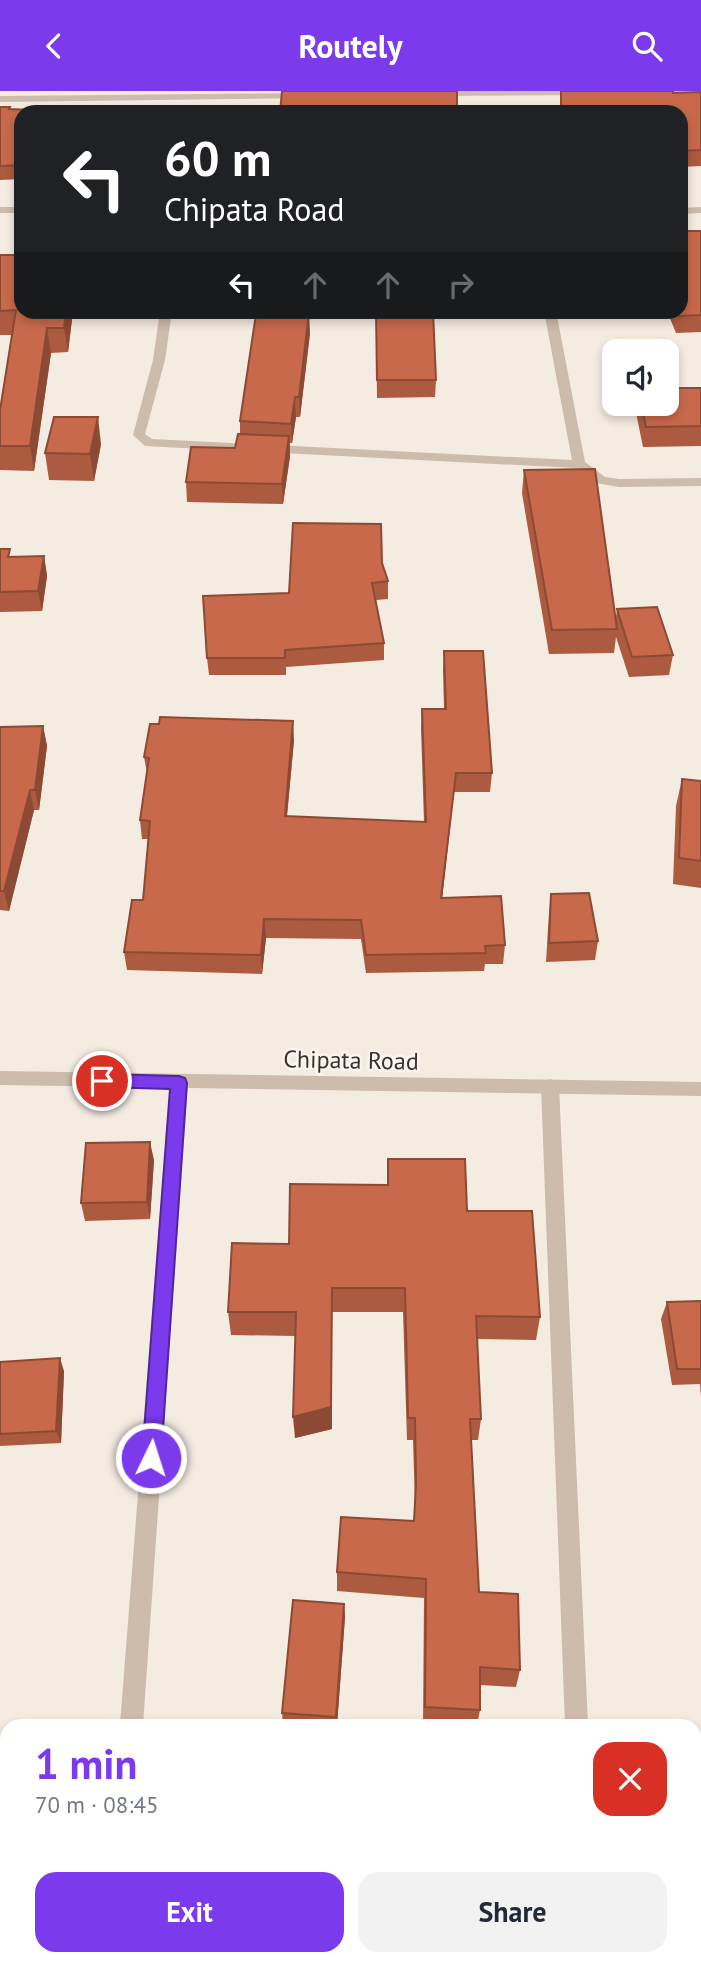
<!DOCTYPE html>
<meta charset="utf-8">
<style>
:root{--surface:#fff;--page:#f2f2f3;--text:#1f2937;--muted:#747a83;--accent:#7c3aed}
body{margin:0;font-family:"PT Sans",sans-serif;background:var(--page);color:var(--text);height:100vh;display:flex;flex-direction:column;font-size:26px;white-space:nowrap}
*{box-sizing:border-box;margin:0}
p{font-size:23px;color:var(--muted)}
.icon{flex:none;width:38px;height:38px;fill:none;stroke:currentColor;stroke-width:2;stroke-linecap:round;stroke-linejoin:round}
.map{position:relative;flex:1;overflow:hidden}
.panel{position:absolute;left:0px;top:1628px;width:702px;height:247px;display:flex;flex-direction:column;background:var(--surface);border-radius:21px 21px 0 0;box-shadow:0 4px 10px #0003}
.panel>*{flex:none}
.top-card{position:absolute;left:14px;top:14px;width:674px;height:214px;border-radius:21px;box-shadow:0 4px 10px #0003;background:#202124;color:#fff;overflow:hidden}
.buttons{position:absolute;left:602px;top:248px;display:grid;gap:14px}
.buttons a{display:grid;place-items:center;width:77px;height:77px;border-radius:14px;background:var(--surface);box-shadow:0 4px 10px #0003;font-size:35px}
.pin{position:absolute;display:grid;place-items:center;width:60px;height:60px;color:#fff;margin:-30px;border:4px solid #fff;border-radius:50%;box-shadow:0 2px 7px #0007}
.me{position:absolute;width:77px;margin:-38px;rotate:4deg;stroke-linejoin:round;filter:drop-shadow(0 0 5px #0008)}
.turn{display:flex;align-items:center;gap:24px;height:147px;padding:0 35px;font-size:32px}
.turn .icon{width:91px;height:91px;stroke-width:2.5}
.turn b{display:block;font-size:49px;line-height:60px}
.lanes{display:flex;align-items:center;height:66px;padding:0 35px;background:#0003;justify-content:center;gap:35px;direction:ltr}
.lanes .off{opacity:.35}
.round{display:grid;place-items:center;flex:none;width:74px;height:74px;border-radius:21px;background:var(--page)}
.summary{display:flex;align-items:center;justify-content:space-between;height:119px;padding:0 35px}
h1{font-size:42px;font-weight:700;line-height:52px;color:var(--accent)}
.action{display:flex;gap:14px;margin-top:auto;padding:14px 35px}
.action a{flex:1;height:80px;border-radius:21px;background:var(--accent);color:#fff;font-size:28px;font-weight:700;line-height:80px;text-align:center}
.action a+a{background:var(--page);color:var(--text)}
header{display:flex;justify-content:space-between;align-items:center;height:91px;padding:0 35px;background:var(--accent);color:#fff;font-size:32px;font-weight:700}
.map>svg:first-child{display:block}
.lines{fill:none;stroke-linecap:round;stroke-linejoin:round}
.minor{fill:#cdbbac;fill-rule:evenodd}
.tertiary{fill:#cdbbac;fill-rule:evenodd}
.wall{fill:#ac5a40}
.shaded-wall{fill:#8c4a34}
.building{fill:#c8694b;stroke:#8c4a34;stroke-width:2}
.route{fill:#7c3aed;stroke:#51269a;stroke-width:2}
.labels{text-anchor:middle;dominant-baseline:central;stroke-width:5;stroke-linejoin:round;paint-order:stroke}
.street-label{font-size:24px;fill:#3b302b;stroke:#fbf5ee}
</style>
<header><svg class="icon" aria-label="back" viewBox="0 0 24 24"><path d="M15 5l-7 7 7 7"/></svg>Routely<svg class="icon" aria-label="search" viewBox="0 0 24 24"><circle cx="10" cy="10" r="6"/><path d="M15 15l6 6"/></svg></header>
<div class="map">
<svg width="701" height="1874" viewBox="0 0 701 1874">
<rect width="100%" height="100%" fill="#f4ebe1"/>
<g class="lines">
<!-- minor -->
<g class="minor">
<polygon points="435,0 586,0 587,1 582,4 432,5 432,1"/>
<polygon points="644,0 701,0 701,3 649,3"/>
<polygon points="309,2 311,4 306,7 0,11 0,5"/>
<rect x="0" y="116" width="21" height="6"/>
<polygon points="701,116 701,122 681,123 681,117"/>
<polygon points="160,220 172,220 165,269 145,343 152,348 572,369 544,220 556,220 585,371 605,386 619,388 701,387 701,395 619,396 596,392 576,377 145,355 133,344 153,269"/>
<polygon points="179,985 185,987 188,992 143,1634 120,1634 170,992 173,987"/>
<polygon points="550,988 556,990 559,995 588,1634 565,1634 541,995 544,990"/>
<rect x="0" y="1758" width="7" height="24"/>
<rect x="695" y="1761" width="6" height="24"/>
</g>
<!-- tertiary -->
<polygon class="tertiary" points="0,980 701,991 701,1005 0,994"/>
</g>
<!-- wall -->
<g class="wall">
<polygon points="560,0 673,0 673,2 701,1 701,75 681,76 681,21 560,21"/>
<polygon points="0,16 10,16 10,18 21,21 21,88 0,89"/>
<polygon points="701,140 701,241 676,242 669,225 617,225 616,220 681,220"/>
<polygon points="0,164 73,220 68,261 51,262 34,380 0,379 0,319 12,244 0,244"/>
<polygon points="376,220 433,220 436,289 435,306 377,307"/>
<polygon points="482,220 522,220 521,222 482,222"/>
<polygon points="310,242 300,326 296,326 292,352 290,352 290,365 283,413 187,411 186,391 235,357 240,343 240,330"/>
<polygon points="701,297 701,355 643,356 635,317 635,313 667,313"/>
<polygon points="101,353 94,390 49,389 45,362"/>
<polygon points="524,379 616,526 617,518 673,564 669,584 629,586 616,546 614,562 549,563 522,402"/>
<polygon points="0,458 11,466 44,465 47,485 42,520 0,521"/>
<polygon points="382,472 388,490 388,508 376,509 384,552 384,569 286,576 286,584 209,584 207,567 289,502"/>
<polygon points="444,560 492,682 490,701 454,701 442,807 505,854 503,873 485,873 484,880 366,882 361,848 266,847 262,883 127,879 124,861 143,809 148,748 142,748 140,729 147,682 144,666 294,649 287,726 424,731 421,637 422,618 444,618 443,579"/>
<polygon points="43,635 47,655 39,719 34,719 9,820 0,819 0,636"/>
<polygon points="682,688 701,690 701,797 673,793 676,715"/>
<polygon points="551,803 598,850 595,869 546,871 549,822"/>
<polygon points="388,1068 467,1120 540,1226 536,1249 477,1248 481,1328 478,1349 471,1349 479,1501 520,1579 516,1596 480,1594 480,1619 477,1634 423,1632 424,1507 337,1500 337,1481 414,1430 415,1414 413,1349 407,1349 403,1221 332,1221 332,1338 295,1347 296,1245 231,1244 228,1221 289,1153 387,1094"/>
<polygon points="154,1069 150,1128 85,1130 81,1112"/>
<polygon points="701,1210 701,1306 700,1293 672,1294 661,1228 667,1211"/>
<polygon points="0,1271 64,1280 61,1352 0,1355"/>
<polygon points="344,1513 345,1526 337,1634 283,1634 282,1622"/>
<rect x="433" y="1867" width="80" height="7"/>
<polygon points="608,1867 695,1867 701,1874 609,1874"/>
</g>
<!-- shaded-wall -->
<g class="shaded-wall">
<polygon points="66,220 73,220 68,261 64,237"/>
<polygon points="309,222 310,242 300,326 299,306"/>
<polygon points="47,237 51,262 34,380 30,355"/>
<polygon points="295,306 296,326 292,352 291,333"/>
<polygon points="98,326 101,353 94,390 90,363"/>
<polygon points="289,345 290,365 283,413 282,393"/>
<polygon points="44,465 47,485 42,520 38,500"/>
<polygon points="293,630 294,649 285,744 285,725"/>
<polygon points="43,635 47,655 39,719 35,699"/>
<polygon points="456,682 454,701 440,826 441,807"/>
<polygon points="30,699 34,719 9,820 4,800"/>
<polygon points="264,828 266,847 262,883 261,864"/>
<polygon points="150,1051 154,1069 150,1128 147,1111"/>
<polygon points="332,1197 332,1338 295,1347 293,1326"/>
<polygon points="60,1267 64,1280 61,1352 56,1340"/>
<polygon points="344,1513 345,1526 337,1634 336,1626"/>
</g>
<!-- building -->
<g class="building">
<polygon points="282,0 457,0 457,21 280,21"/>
<polygon points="561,0 673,0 673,2 701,1 701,59 681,60 681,21 561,21"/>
<polygon points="0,16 10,16 9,18 81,21 21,21 21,74 0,75"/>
<polygon points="681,140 701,140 701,224 679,225 677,220 681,220"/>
<polygon points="0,164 21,164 21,220 66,220 64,237 47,237 30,355 0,355 0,319 16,219 0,220"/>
<polygon points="376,220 433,220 436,289 377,289"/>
<polygon points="309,222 299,306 295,306 291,333 240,330 256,223"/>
<polygon points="667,297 701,297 701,335 646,336 641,313 667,313"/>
<polygon points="54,326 98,326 90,363 45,362"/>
<polygon points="238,343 289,345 282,393 186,391 191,356 235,357"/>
<polygon points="595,378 617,538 552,539 524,379"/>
<polygon points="293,432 381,433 382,472 388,490 372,492 384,552 285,559 285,567 207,567 203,505 289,502"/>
<polygon points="0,458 10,458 8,466 44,465 38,500 0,501"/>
<polygon points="657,516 673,564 632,566 617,518"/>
<polygon points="444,560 483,560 492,682 456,682 441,807 501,805 505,854 485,855 486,862 366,864 361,829 264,828 261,864 124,861 132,809 143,809 150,730 140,729 149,667 144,666 150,633 159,633 160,626 293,630 285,725 426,731 422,618 446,618"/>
<polygon points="43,635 35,699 30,699 4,800 0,800 0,636"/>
<polygon points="682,688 701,690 701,770 679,767"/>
<polygon points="589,802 598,850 549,852 551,803"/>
<polygon points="150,1051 147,1111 81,1112 86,1052"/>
<polygon points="388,1068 465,1068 467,1120 532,1120 540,1226 476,1225 481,1328 470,1328 479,1501 518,1503 520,1579 480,1576 480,1619 425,1616 426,1488 337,1481 341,1426 414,1430 416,1393 415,1327 408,1327 405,1197 332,1197 331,1316 293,1326 296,1221 228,1221 232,1152 289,1153 290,1093 388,1094"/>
<polygon points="701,1210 701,1278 677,1278 667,1211"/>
<polygon points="60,1267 56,1340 0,1343 0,1271"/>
<polygon points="293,1509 344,1513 336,1626 282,1622"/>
<polygon points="695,1841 701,1841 701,1874 616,1874 615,1867 695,1867"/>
<polygon points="287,1867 348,1867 349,1874 236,1874"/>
<rect x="436" y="1867" width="77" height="7"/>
<rect x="38" y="1869" width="106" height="5"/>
</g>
<!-- route -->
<polygon class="route" points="102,983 179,985 185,987 187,992 161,1367 158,1373 151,1376 144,1373 142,1367 170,998 102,996 96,994 94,990 96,985"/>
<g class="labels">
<!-- street labels -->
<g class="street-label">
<text transform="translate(351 969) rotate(1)">Chipata Road</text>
</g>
</g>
</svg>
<div class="buttons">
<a><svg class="icon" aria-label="sound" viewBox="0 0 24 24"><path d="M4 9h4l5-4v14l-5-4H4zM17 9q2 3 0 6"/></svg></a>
</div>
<div class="pin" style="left:102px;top:990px;background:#d93025"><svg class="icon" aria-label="arrive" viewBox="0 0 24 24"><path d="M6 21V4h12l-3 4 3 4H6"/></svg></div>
<svg class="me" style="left:151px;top:1367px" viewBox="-20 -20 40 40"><circle r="17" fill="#7c3aed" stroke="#fff" stroke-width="3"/><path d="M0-11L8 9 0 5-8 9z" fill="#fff"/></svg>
<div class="top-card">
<div class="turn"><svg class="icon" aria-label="left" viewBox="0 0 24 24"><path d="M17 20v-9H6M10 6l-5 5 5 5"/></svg><div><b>60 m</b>Chipata Road</div></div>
<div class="lanes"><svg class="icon" aria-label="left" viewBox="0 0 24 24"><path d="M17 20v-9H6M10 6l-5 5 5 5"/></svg><svg class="icon off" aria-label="ahead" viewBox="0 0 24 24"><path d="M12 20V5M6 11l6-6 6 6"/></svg><svg class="icon off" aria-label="ahead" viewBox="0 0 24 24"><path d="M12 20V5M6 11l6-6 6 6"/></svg><svg class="icon off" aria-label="right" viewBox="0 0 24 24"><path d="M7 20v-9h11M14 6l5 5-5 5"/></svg></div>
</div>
<section class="panel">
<div class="summary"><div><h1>1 min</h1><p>70 m · 08:45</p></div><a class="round" style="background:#d93025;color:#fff"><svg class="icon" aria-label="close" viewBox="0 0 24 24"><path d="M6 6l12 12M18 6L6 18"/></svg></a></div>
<div class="action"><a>Exit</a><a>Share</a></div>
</section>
</div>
